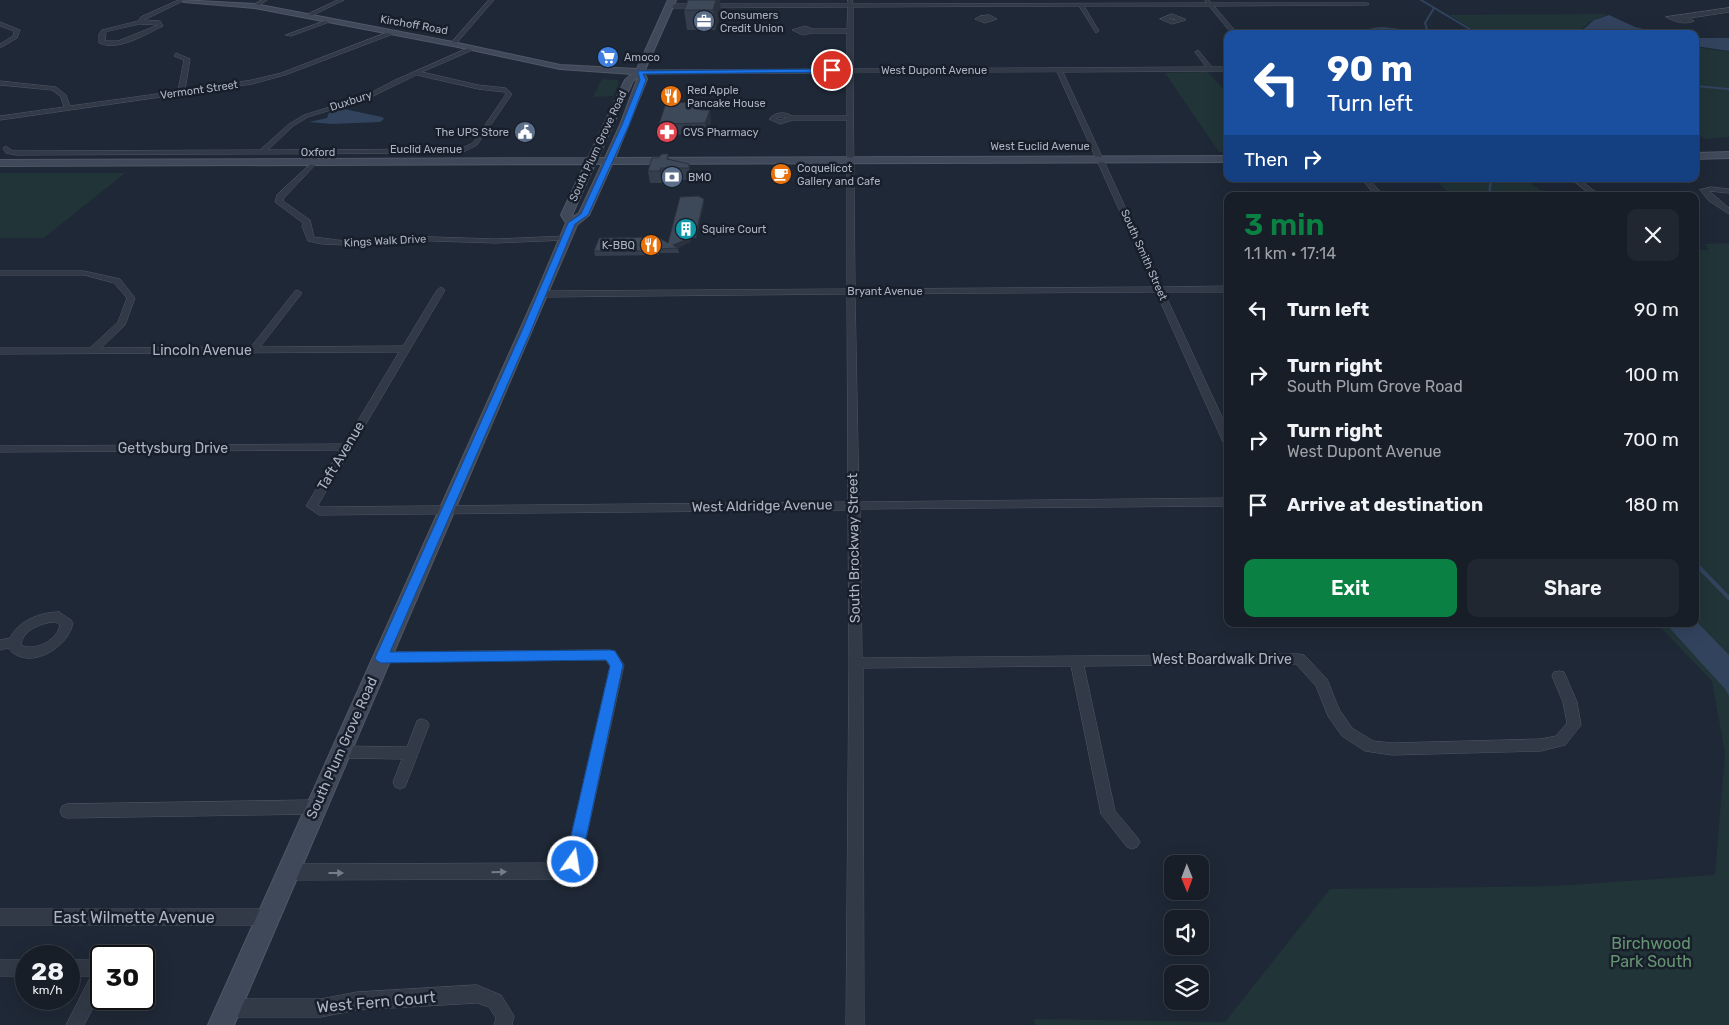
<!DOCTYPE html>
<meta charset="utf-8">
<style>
:root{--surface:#171e28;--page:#202730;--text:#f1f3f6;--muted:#9ea2a8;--line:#363c45;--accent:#0b8043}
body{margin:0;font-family:Rubik,sans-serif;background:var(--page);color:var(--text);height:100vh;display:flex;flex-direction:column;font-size:19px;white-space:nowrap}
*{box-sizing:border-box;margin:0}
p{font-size:16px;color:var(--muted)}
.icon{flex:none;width:28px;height:28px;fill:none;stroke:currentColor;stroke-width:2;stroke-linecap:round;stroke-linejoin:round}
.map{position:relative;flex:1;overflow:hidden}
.drawer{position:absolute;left:1224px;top:192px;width:475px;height:435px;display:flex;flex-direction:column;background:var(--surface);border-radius:10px;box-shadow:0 5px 20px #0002,0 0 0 1px var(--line)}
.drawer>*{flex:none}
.top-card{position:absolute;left:1224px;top:30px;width:475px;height:152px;border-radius:10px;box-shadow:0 5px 20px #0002,0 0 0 1px var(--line);background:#1a4fa0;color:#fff;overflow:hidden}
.needle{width:32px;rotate:179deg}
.buttons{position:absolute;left:1164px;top:855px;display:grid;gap:10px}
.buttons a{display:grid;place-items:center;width:45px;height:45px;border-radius:10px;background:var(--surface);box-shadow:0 5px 20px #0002,0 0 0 1px var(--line);font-size:25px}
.speed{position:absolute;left:15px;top:945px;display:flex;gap:10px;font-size:25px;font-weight:700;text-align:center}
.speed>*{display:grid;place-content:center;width:65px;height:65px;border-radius:50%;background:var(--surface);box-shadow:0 5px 20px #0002,0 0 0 1px var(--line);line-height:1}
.speed small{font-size:12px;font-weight:400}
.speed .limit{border:2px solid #111;border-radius:8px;background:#fff;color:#111}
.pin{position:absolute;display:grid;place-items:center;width:42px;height:42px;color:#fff;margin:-21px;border:2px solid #fff;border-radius:50%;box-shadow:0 1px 5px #0007}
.me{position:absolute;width:55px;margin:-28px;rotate:13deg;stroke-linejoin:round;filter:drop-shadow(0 0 4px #0008)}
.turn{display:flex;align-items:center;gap:18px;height:105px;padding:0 20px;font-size:22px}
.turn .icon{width:65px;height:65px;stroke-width:2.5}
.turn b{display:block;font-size:35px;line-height:42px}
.then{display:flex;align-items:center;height:48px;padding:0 20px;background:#0003;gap:10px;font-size:19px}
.round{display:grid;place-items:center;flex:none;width:52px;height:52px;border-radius:10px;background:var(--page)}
.overview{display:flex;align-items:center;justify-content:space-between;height:85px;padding:0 20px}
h1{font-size:30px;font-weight:600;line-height:38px;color:var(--accent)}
.button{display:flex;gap:10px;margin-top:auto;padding:10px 20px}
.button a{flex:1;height:58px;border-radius:10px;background:var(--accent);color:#fff;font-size:20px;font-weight:600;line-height:58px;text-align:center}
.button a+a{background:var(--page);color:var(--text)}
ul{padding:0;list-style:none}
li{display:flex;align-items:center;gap:15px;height:65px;padding:0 20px}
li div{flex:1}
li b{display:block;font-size:19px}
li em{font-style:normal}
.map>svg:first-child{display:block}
.green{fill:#213437}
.water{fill:#32435e}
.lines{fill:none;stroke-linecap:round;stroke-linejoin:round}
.stream-far2{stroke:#32435e;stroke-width:2}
.stream-far1{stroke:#32435e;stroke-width:2.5}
.stream{stroke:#32435e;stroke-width:4}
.street-casing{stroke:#505765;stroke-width:1}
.secondary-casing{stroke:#505765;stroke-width:2}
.street{fill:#323a47;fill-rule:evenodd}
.secondary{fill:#40495a;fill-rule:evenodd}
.wall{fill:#343e4d}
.shaded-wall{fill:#2b323e}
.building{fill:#3d4859;stroke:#2b323e}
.oneway{fill:#757d8c}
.route{fill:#1a73e8;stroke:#114b97}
.labels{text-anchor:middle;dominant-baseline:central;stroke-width:5;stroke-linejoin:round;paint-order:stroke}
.far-poi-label{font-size:11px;fill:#acb4c4;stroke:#181f2b;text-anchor:start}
.far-street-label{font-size:11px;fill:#acb4c4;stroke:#181f2b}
.street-label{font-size:14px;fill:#acb4c4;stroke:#181f2b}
.near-street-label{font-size:16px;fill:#acb4c4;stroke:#181f2b}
.near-park-label{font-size:16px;fill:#649471;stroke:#181f2b}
</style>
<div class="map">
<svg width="1729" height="1025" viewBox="0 0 1729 1025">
<rect width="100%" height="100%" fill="#1f2836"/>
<!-- green -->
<g class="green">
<polygon points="1607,14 1590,22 1576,34 1479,34 1450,15"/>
<polygon points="1695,47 1729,52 1729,88 1695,86"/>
<polygon points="1208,72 1224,90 1227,90 1227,152 1219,152 1165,73"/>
<polygon points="602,79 618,80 619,83 613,96 593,97"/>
<polygon points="1695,87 1729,89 1729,137 1706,139 1695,133"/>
<polygon points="0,173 125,173 44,238 0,238"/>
<polygon points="1374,179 1525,179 1548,196 1452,196 1438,183 1376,183"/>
<polygon points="1729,243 1729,1025 1035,1025 1034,1019 1225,1022 1330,889 1554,886 1715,875 1725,753 1712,681 1657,624 1695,624 1695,250 1709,250 1705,244"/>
</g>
<!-- water -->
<g class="water">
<polygon points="1609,15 1635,27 1664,34 1578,34 1594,20"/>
<polygon points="1382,27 1401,29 1407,34 1361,34 1372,28"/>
<polygon points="1695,38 1729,38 1729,51 1695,46"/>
<polygon points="344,109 382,117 384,119 380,122 332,124 309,122 327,118 329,113"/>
<polygon points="1695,620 1729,655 1729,696 1725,689 1666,624 1695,624"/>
</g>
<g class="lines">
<!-- stream-far2 -->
<g class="stream-far2">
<polyline points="1421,0 1478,34"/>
<polyline points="1416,34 1427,29 1425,23 1434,8"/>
<polyline points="1695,86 1729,89"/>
</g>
<!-- stream-far1 -->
<polyline class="stream-far1" points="1489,196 1491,179"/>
<!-- stream -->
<polyline class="stream" points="1695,563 1729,598"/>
<!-- street casing -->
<g class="street-casing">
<g id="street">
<path d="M179,0H185L144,20L160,21L163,26C146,34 118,52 99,43V34L102,30L138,21L141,17ZM140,24L158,25L118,41H105L106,32Z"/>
<polygon points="262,0 267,0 257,7 253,7 253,5"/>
<polygon points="338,0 344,0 309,17 304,16"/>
<polygon points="489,0 494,0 455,45 451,45 451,43"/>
<path d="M848,0H852L853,4L1206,3L1205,0H1209L1211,3H1367L1369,4L1367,5L1214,6L1238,34H1232L1209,6H1084L1099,31L1096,33L1079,6L853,7V69L1206,67L1195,52L1198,50L1212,67H1228V71L1063,72L1162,287L1228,286V292H1164L1228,430V445L1223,442L1156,292L855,294L859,502L1228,498V506L860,509L862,658L1299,654L1304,655L1327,679L1339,709L1352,728L1373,741L1392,743L1541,739L1556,736L1567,723L1563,702L1552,676L1554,672L1559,671L1564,672L1577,702L1581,725L1565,745L1541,751L1392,755L1365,751L1342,736L1328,716L1316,686L1296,664L1084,666L1115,811L1137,837L1140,842L1137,847L1132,849L1127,847L1101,814L1071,666L863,668L864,1025H846L849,663L848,510L319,515L306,506L340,450L0,452V446L344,444L399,352L0,354V348H90L118,322L127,298L114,283L84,275H0V271H84L120,279L135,298L125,325L101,348L251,347L295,291L298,290L302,293L260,347L403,346L437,290L441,287L445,290L318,505L321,507L848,502L847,294L542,297L538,294L542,291L847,289V120H793L780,124L769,119C775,112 785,111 792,116H847V73L640,74L637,72L640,70L847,69V33H812L803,35L792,30L805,26L813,29H847L848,7L669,8L666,6L669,4H848ZM1057,72L1154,287L855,289L853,73ZM784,117L786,118L780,120L776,118Z"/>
<path d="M1729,8V12L1690,18L1694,21C1685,25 1674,22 1666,17Z"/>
<path d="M1172,14L1185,19L1186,20L1172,24L1160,19ZM1172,18L1177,20L1168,19Z"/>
<polygon points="989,15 997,19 985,23 975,19 980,16"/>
<polygon points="327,20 332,21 291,36 286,35"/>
<polygon points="0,22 20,30 17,38 0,48 0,44 13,36 14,31 0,26"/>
<polygon points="391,31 393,34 285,75 252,84 0,120 0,116 64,107 61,97 52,90 0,85 0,81 56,87 66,95 70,106 178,91 184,60 174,56 176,53 190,59 185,90 252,80 281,73"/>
<path d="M473,46L475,49L422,72L478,85L506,88L512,94L477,145L461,153L16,155L6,153L3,148L6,146L11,150L16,151L260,150L289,124L304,115L365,96L393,81ZM417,75L478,89L504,92L506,94L473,143L460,149L268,150L293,126L308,117L369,98Z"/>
<polygon points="315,160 317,161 317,163 284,198 283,201 310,220 314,237 345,241 402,236 496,239 566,236 570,238 566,240 496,243 402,240 345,245 322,244 308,241 302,226 303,223 275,202 277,195"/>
<polygon points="1362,179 1369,179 1384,196 1376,196"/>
<polygon points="1571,179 1579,179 1601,196 1593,196"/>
<polygon points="1711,187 1729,189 1729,193 1709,191 1729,208 1729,214 1709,201 1700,190"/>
<path d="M59,612L71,620L73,623C68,649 27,672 8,648L0,650V640L10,638C18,621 40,612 59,612ZM56,622L60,625C57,640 35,652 21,645C22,630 43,622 56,622Z"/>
<path d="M610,650L615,651L624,665L581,862C576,873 565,876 554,879L288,880L282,877L280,872L282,867L288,864L554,863L566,858L610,666L606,660L381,662L376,661L374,657L376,653L381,652Z"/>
<polygon points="422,719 427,721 429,725 407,782 405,787 400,789 395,787 393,782 402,759 340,758 335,756 333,752 335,748 340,746 407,747 417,721"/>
<polygon points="316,800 321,802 323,807 321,812 316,814 67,818 62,816 60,811 62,806 67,804"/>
<polygon points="0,909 268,909 274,911 276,917 274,923 268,925 0,925"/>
<rect x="0" y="960" width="26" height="16"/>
<polygon points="69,960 101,960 101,992 84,1025 66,1025 91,976 69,976"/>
<polygon points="477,985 501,995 514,1016 512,1025 494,1025 496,1018 489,1007 477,1003 357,1010 321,1017 229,1017 223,1014 220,1008 223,1002 229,999 321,999 357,992"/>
</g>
</g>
<!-- secondary casing -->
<g class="secondary-casing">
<g id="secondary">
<path d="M180,0L255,4L453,42L560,65L637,69L668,0H676L644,72L647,79L615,158L1228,156V162L612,164L589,215L577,225L234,1025H208L536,294L566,223L561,215L585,164L0,166V160L588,158L625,80L632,74L560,69L453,46L255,8L184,2ZM638,77L620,125L605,158H598L633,81ZM595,164H602L579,213L573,217L572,215Z"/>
<polygon points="1729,152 1729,158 1695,159 1695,153"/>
</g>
</g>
<!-- street -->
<use href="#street" class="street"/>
<!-- secondary -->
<use href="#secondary" class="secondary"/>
</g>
<!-- wall -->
<g class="wall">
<polygon points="688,0 720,0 721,12 715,30 687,30 684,10"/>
<polygon points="704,110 711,122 707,134 661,135 659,124"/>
<polygon points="668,154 669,159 689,164 691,177 690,180 663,180 662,183 650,183 648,171"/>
<polygon points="704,199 704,203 696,238 691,238 690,242 678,248 679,253 659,253 659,255 595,256 594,251 668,243"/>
</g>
<!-- shaded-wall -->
<g class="shaded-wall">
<polygon points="716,0 720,0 721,12 715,30 713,10"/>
<polygon points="703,102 704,114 700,110"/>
<polygon points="710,110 711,122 707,134 705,123"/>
<polygon points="689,164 691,177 690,180 689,168"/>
<polygon points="661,168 663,180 662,183 660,171"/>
<polygon points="704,199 704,203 696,238 696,233"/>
<polygon points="691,234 691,238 690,242 676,249 673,245"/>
</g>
<!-- building -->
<g class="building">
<polygon points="688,0 716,0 713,10 684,10"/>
<polygon points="703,102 700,110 710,110 705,123 659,124 666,103"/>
<polygon points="662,154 668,154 667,159 689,164 689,168 661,168 660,171 648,171 652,158 658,158"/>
<polygon points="698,196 704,199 696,233 691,234 690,238 673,245 678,248 659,249 658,251 594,251 599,238 658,237 668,243 680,197"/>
</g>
<!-- one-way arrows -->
<defs><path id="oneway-solid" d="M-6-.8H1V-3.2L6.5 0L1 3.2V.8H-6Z" transform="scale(1.25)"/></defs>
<g class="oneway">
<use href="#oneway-solid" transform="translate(499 872) rotate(-1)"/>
<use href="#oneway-solid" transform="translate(336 873)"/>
</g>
<!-- route -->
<polygon class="route" points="832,69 834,72 643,74 646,80 629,125 588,215 575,224 530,333 390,652 610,650 615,651 623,665 581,862 578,867 573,869 567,867 565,862 610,666 606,660 381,663 377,661 375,658 521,333 568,223 581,214 622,125 640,80 638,71"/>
<!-- icons -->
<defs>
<g id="office-disc" transform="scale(1.125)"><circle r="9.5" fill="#5c6f8a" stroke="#181f2b"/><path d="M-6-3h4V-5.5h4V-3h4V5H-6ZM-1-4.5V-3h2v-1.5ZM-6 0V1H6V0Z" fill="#fff"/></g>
<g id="supermarket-disc" transform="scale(1.125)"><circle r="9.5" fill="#3f7fe0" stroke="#181f2b"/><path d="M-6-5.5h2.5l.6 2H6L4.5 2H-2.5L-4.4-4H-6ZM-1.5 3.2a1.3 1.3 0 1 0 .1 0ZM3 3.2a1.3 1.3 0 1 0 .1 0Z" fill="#fff"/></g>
<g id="restaurant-disc" transform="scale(1.125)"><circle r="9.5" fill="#e8710a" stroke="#181f2b"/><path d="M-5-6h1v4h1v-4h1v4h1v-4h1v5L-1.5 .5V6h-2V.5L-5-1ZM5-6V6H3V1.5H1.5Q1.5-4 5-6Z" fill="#fff"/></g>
<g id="civic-disc" transform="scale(1.125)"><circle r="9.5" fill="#5c6f8a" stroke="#181f2b"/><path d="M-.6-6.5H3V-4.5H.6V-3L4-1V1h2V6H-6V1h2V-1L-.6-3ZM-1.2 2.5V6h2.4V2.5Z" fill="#fff"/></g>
<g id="pharmacy-disc" transform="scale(1.125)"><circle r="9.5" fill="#e0444e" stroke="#181f2b"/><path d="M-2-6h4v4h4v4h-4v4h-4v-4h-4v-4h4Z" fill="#fff"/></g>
<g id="cafe-disc" transform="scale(1.125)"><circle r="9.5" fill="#e8710a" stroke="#181f2b"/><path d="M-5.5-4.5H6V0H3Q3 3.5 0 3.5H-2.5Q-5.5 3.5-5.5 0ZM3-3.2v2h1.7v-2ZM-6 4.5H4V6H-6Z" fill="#fff"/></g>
<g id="bank-disc" transform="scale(1.125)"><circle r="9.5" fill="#5c6f8a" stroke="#181f2b"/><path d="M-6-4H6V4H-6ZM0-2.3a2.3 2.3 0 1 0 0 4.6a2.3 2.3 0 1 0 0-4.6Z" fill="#fff"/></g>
<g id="building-disc" transform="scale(1.125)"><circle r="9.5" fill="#0f9aa8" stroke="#181f2b"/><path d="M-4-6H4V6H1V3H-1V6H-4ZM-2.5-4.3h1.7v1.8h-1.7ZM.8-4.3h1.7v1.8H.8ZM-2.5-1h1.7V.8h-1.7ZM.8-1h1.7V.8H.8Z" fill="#fff"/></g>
</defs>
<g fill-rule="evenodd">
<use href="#office-disc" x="704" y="21"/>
<use href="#supermarket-disc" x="608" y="57"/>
<use href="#restaurant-disc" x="671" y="96"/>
<use href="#civic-disc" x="525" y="132"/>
<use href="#pharmacy-disc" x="667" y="132"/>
<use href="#cafe-disc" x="781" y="174"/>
<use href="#bank-disc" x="672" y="177"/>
<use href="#building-disc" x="686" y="229"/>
<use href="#restaurant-disc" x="651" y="245"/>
</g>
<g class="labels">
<!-- far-poi labels -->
<g class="far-poi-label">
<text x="720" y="15">Consumers<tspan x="720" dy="13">Credit Union</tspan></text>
<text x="624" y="57">Amoco</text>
<text x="687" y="90">Red Apple<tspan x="687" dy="13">Pancake House</tspan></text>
<text x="509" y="132" text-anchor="end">The UPS Store</text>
<text x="683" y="132">CVS Pharmacy</text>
<text x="797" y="168">Coquelicot<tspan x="797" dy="13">Gallery and Cafe</tspan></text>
<text x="688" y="177">BMO</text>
<text x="702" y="229">Squire Court</text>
<text x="635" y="245" text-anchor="end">K-BBQ</text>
</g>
<!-- far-street labels -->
<g class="far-street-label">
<text transform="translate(414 25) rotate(10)">Kirchoff Road</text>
<text x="934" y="70">West Dupont Avenue</text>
<text transform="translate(199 90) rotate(-8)">Vermont Street</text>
<text transform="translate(351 101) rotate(-18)">Duxbury</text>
<text transform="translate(598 146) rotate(-65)">South Plum Grove Road</text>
<text x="1040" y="146">West Euclid Avenue</text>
<text x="426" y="149">Euclid Avenue</text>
<text x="318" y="152">Oxford</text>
<text transform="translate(385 241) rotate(-3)">Kings Walk Drive</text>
<text transform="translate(1144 255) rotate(66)">South Smith Street</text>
<text x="885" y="291">Bryant Avenue</text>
</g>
<!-- street labels -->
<g class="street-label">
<text x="202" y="350">Lincoln Avenue</text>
<text x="173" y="448">Gettysburg Drive</text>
<text transform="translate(341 456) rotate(-59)">Taft Avenue</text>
<text transform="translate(762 506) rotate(-1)">West Aldridge Avenue</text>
<text transform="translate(854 548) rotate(-91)">South Brockway Street</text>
<text x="1222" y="659">West Boardwalk Drive</text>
<text transform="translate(342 748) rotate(-66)">South Plum Grove Road</text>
</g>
<!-- near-street labels -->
<g class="near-street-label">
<text x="134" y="917">East Wilmette Avenue</text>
<text transform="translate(376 1002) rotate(-5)">West Fern Court</text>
</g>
<!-- near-park labels -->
<g class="near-park-label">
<text x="1651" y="943">Birchwood<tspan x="1651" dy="18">Park South</tspan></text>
</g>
</g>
</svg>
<div class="buttons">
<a><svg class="needle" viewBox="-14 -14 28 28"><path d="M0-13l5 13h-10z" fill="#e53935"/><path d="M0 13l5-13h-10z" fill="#9ea2a8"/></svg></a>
<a><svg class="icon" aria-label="sound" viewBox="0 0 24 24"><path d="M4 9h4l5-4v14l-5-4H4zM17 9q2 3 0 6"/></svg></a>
<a><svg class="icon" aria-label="layers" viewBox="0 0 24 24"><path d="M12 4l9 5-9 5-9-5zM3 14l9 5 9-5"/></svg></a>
</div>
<div class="speed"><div>28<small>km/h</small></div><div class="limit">30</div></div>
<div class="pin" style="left:832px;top:70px;background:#d93025"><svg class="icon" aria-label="arrive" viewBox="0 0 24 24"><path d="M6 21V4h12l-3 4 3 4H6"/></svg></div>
<svg class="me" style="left:573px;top:862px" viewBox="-20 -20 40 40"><circle r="17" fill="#1a73e8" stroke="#fff" stroke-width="3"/><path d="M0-11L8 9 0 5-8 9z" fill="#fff"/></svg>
<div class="top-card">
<div class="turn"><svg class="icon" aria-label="left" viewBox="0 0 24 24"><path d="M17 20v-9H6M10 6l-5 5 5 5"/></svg><div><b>90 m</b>Turn left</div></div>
<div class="then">Then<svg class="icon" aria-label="right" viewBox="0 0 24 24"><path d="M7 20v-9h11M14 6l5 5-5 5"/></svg></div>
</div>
<section class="drawer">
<div class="overview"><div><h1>3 min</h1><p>1.1 km · 17:14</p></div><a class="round"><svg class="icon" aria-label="close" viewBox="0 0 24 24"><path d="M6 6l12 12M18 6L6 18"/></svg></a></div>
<ul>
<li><svg class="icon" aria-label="left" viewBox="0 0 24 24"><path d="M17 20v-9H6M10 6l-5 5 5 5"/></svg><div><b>Turn left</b></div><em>90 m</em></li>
<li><svg class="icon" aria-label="right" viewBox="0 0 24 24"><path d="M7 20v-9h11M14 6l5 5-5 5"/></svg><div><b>Turn right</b><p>South Plum Grove Road</p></div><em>100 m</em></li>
<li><svg class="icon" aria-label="right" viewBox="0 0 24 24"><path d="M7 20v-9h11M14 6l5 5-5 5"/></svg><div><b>Turn right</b><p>West Dupont Avenue</p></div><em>700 m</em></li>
<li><svg class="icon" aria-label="arrive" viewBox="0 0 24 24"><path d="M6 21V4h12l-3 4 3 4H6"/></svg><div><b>Arrive at destination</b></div><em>180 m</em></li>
</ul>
<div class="button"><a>Exit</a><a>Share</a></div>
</section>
</div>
